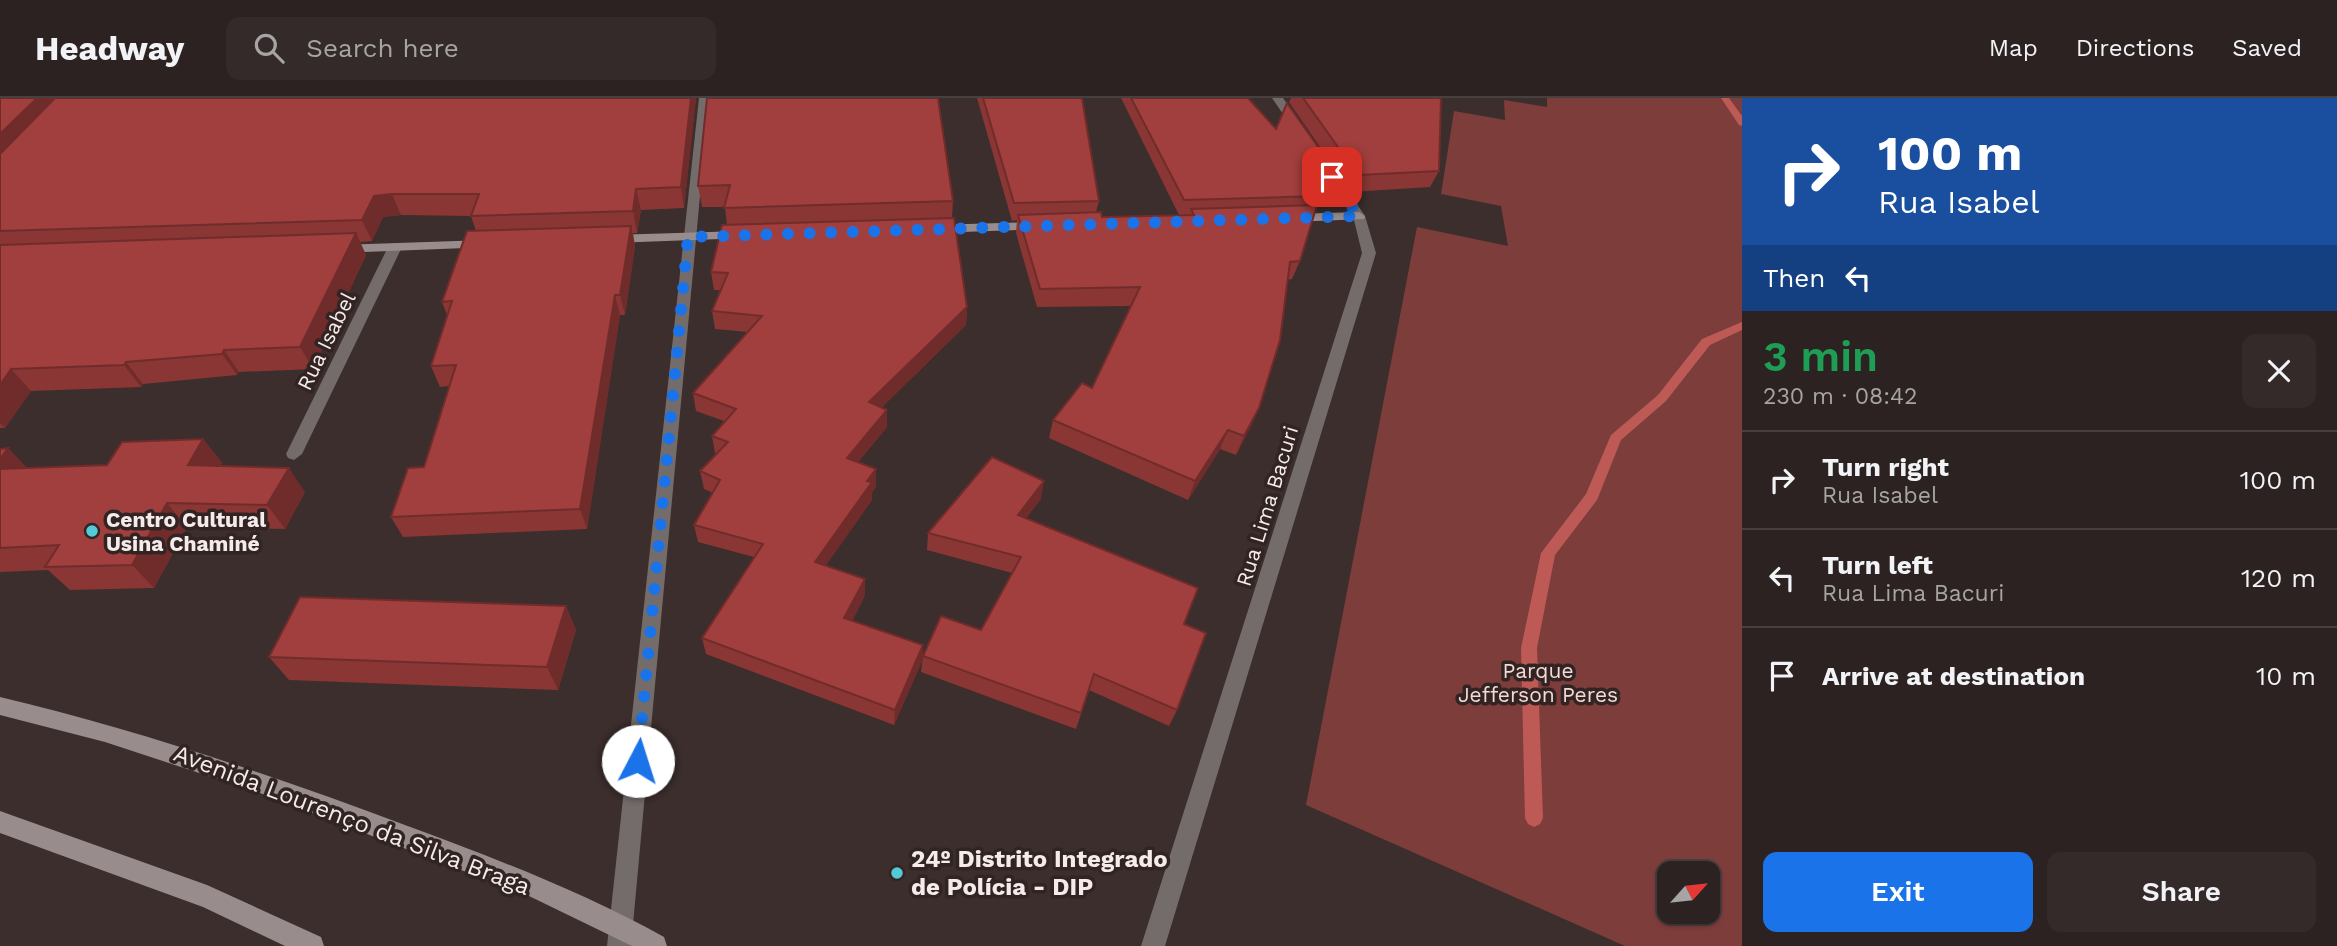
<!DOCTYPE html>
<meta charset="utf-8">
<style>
:root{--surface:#2c2221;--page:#342a2a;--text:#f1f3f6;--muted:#a6a4a5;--line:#483f3f;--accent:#1a73e8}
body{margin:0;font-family:"Work Sans",sans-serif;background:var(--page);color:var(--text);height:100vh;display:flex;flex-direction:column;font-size:26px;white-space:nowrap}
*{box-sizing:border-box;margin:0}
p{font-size:23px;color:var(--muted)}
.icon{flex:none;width:38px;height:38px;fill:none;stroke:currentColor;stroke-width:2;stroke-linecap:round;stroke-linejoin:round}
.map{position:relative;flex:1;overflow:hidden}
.drawer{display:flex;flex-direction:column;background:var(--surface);width:595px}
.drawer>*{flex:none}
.top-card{background:#1a4fa0;color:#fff;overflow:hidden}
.needle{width:46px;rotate:63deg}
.buttons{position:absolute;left:1657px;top:763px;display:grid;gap:14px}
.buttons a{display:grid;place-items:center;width:63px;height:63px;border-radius:14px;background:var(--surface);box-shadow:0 2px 5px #0004,0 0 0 2px var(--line);font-size:35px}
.pin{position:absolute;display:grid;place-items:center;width:60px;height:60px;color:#fff;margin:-30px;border-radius:14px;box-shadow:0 4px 10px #0006}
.me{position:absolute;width:77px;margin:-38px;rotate:5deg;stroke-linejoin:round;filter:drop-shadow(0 0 5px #0008)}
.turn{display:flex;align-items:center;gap:24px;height:147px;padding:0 21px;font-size:32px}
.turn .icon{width:91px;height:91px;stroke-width:2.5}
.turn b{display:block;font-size:49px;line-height:60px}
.then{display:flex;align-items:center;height:66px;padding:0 21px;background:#0003;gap:14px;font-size:26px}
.round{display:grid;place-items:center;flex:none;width:74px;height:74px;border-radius:14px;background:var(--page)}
.summary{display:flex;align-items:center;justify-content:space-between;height:119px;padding:0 21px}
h1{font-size:42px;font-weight:600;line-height:52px;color:#1e9e55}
.button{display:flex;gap:14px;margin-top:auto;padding:14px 21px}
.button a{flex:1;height:80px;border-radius:14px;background:var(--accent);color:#fff;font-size:28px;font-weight:600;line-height:80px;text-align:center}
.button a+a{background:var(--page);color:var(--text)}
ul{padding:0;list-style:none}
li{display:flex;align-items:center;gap:21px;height:98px;padding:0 21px;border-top:2px solid var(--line)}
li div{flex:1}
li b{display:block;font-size:26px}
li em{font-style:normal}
header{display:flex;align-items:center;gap:42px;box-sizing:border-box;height:98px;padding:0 35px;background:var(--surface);border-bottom:2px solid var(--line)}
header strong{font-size:33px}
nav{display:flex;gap:38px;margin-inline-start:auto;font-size:24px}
.search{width:490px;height:63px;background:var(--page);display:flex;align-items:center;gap:18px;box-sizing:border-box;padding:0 24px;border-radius:14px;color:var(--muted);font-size:26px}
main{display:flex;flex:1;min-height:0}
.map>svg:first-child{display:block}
.green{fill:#7d3d3a;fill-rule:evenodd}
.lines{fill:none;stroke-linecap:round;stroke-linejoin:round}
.stream{fill:#bd5a56;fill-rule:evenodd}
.lane{fill:#736c6b;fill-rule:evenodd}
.street{fill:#736c6b;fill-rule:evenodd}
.secondary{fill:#988d8c;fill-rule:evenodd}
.wall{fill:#8a3634}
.shaded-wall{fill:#702c2b}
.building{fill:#a03f3d;stroke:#702c2b;stroke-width:2}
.route{stroke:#1a73e8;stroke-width:12;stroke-dasharray:0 21.6}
.poi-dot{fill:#52cbd7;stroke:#312423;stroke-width:2.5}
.labels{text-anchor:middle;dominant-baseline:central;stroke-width:7;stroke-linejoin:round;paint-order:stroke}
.street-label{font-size:21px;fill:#f4ebea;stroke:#312423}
.poi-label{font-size:21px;font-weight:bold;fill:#f4ebea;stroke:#312423;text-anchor:start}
.park-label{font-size:21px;fill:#f5d9d6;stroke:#312423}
.near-street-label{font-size:24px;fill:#f4ebea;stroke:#312423}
.near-poi-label{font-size:24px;font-weight:bold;fill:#f4ebea;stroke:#312423;text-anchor:start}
</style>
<header>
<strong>Headway</strong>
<div class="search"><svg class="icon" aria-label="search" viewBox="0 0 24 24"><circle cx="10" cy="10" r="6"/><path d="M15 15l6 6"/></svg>Search here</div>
<nav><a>Map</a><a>Directions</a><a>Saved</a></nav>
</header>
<main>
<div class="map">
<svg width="1742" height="848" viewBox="0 0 1742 848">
<rect width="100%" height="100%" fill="#3b2e2c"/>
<!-- green -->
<path class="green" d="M1547,0H1742V848H1625L1306,707L1417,129L1508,148L1501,108L1441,96L1454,13L1505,22L1504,2L1547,9ZM1670,775H1708V814H1670Z"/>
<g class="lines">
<!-- stream -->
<g class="stream">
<polygon points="1721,0 1729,0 1742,18 1742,28 1739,27"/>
<polygon points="1742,224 1742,232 1710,247 1666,303 1621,342 1597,402 1555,457 1537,550 1543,720 1540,726 1534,729 1528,726 1525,720 1521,550 1541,455 1586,396 1611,337 1658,297 1702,241"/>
</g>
<!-- lane -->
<polygon class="lane" points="395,145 402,149 302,356 294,362 288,360 286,356 388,149"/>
<!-- street -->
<g class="street">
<polygon points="699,0 709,0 631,848 607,848"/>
<polygon points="1272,0 1283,0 1304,30 1302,32 1294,32"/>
<polygon points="1324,63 1328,64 1365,118 1376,155 1165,848 1141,848 1362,155 1353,118 1318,67"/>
</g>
<!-- secondary -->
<g class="secondary">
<polygon points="1359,114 1365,118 1364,121 1291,124 1285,120 1291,116"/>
<polygon points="1039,124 1045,128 1044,131 934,135 928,131 934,127"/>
<polygon points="742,133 749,137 747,140 612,145 605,141 612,137"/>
<polygon points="486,142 493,146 491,149 339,155 332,151 339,147"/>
<path d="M0,599C138,632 272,677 405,727C494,760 581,793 664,839L667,848H632L529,798L260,695L105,644L0,617Z"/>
<polygon points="0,713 207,787 321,839 324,848 285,848 203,809 0,735"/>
</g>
</g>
<!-- wall -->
<g class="wall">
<polygon points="0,0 696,0 684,110 641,112 637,135 633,135 635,148 625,217 620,217 587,431 403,439 391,419 424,369 449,288 440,289 431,268 447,217 442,204 476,133 471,118 401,117 383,119 372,143 360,144 366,157 313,271 239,274 237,277 143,286 141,289 31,293 5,330 0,330"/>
<polygon points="707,0 953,103 952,120 967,209 966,227 882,309 887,329 858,364 876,371 876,388 872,395 872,402 826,467 865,481 865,497 852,523 923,547 922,563 894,627 706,556 702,540 754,459 698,444 694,427 713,395 704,391 700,373 717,356 715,355 712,338 724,323 696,313 693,295 748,234 715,231 712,213 721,192 714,192 711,174 727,127 725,109 702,109 698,88"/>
<polygon points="977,0 1082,0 1099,103 1096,114 1102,119 1179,117 1121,0 1248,0 1276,31 1340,80 1334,95 1321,96 1300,163 1292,181 1287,182 1251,328 1236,357 1220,351 1188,402 1049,340 1053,322 1092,290 1131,208 1037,209 1016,135 1017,122 1012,123"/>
<polygon points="1291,0 1441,0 1439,73 1430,89 1351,94 1289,4"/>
<polygon points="203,341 222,365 220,368 305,394 285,431 187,429 154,490 70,492 48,472 0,474 0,351 8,350 27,370 107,367"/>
<polygon points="1041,401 1026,420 1184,526 1177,612 1169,628 1089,592 1076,631 921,574 923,558 981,532 1012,475 927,452 928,435"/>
<polygon points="566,508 576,532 558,592 289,582 269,559"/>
</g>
<!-- shaded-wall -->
<g class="shaded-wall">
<polygon points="37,0 71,0 0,72 0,36"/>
<polygon points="691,0 696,0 684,110 681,89"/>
<polygon points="636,91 641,112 637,135 633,113"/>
<polygon points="392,96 401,117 383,119 372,143 362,122 374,98"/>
<polygon points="631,128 635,148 625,217 620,197"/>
<polygon points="356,135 366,157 313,271 300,249"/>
<polygon points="615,197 620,217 587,431 580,411"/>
<polygon points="967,209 966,227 869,322 869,304"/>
<polygon points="224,252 239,274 237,277 222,256"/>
<polygon points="126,264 143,286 141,289 124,267"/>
<polygon points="11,271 31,293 5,330 0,325 0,287"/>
<polygon points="1259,310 1251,328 1236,357 1244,338"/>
<polygon points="887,312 887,329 847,377 847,360"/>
<polygon points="1228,332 1220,351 1188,402 1195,383"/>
<polygon points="203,341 222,365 208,391 188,367"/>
<polygon points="8,350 32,375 0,379 0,361"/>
<polygon points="289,370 305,394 285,431 267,407"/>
<polygon points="876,371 876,388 872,395 872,402 816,481 815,464"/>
<polygon points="1044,383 1041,401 1014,434 1018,417"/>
<polygon points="167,405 187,429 154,490 132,467"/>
<polygon points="865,481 865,497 845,536 844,520"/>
<polygon points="566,508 576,532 558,592 547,569"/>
<polygon points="923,547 922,563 894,627 895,612"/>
</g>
<!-- building -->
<g class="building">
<polygon points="0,0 37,0 0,36"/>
<polygon points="55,0 691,0 681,89 636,91 633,113 471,118 479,96 392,96 374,98 362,122 0,133 0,56"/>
<polygon points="707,0 938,0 953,103 724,110 730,87 698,88"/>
<polygon points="983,0 1082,0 1099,103 1014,105"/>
<polygon points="1131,0 1248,0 1276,31 1287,5 1340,80 1326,81 1320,98 1184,102"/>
<polygon points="1303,0 1441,0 1439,73 1358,77"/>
<polygon points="1317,107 1300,163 1290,164 1280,242 1259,310 1244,338 1228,332 1195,383 1053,322 1082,285 1092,290 1140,189 1040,191 1018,117 1101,114 1102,119 1194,117 1191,111"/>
<polygon points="954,120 967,209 869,304 887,312 847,360 876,371 867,383 872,384 815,464 865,481 844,520 923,547 895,612 702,540 763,446 694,427 720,382 700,373 728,344 712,338 736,311 693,295 762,218 712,213 728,175 711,174 722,127"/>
<polygon points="631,128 620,197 615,197 580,411 391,419 408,370 424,369 456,267 431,268 452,203 442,204 467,133"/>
<polygon points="356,135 300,249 224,252 222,256 126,264 124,267 11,271 0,287 0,147"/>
<polygon points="203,341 188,367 289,370 267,407 167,405 132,467 45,469 59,447 0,450 0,371 107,367 122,344"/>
<polygon points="8,350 0,361 0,351"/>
<polygon points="992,359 1044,383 1018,417 1198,490 1184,526 1206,535 1177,612 1094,576 1081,615 923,558 941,518 981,532 1021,459 928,435"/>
<polygon points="300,499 566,508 547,569 269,559"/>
</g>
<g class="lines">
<!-- route -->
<polyline class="route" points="638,663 688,139 1359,118 1332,79"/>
</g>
<!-- markers -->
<g class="poi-dot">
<circle cx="92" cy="433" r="7"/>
<circle cx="897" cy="775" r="7"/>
</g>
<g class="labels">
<!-- street labels -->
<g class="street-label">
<text transform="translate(326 243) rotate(-64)">Rua Isabel</text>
<text transform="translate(1267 408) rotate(-73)">Rua Lima Bacuri</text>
</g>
<!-- poi labels -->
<g class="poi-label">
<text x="106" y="421">Centro Cultural<tspan x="106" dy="24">Usina Chaminé</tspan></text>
</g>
<!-- park labels -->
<g class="park-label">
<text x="1538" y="572">Parque<tspan x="1538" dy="24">Jefferson Peres</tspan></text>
</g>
<!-- near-street labels -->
<g class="near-street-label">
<text transform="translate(352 722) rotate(21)">Avenida Lourenço da Silva Braga</text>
</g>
<!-- near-poi labels -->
<g class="near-poi-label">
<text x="911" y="761">24º Distrito Integrado<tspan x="911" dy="28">de Polícia - DIP</tspan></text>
</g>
</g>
</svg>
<div class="buttons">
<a><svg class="needle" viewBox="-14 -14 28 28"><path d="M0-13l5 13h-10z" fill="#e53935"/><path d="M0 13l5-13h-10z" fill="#a6a4a5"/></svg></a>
</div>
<div class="pin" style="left:1332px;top:79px;background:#d93025"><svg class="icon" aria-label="arrive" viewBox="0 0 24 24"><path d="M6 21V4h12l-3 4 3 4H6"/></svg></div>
<svg class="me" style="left:638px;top:663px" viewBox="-20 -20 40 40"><circle r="19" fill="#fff"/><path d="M0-13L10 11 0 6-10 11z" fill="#1a73e8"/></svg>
</div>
<section class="drawer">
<div class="top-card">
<div class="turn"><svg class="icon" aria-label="right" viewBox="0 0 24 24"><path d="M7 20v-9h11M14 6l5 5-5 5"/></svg><div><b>100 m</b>Rua Isabel</div></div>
<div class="then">Then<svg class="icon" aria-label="left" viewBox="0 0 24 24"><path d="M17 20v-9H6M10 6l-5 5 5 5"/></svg></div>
</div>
<div class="summary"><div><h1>3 min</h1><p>230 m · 08:42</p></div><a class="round"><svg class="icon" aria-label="close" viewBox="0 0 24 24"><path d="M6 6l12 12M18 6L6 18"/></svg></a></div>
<ul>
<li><svg class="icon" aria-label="right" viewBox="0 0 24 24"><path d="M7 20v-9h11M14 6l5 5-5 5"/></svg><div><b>Turn right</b><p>Rua Isabel</p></div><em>100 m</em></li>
<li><svg class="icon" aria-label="left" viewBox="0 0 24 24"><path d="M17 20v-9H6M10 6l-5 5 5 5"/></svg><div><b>Turn left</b><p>Rua Lima Bacuri</p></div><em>120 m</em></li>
<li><svg class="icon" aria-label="arrive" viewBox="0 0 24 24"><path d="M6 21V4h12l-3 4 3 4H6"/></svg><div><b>Arrive at destination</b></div><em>10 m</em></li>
</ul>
<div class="button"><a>Exit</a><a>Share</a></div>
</section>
</main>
